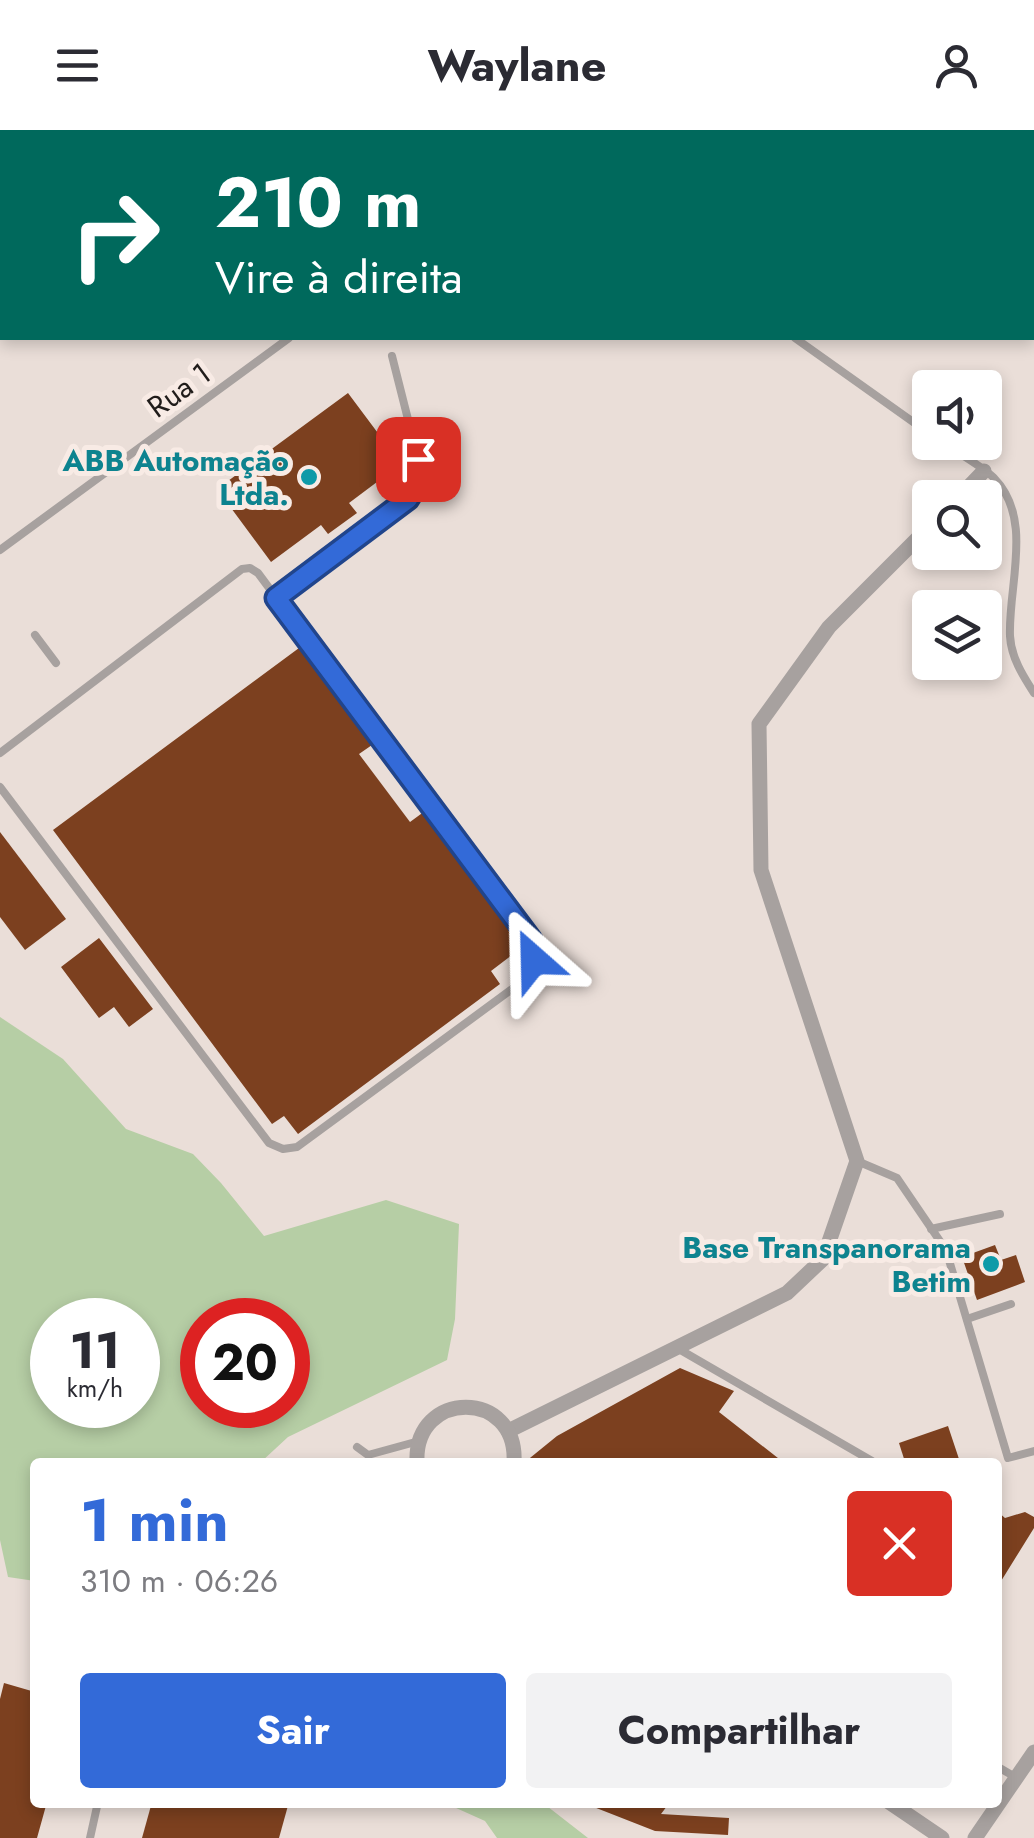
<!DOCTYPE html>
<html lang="pt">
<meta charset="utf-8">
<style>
:root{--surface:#fff;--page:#f2f2f3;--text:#2b2b33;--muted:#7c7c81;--accent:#336ad8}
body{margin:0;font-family:Jost,sans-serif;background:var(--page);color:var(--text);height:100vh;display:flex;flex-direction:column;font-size:38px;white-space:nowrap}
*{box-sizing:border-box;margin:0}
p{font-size:32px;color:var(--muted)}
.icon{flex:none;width:55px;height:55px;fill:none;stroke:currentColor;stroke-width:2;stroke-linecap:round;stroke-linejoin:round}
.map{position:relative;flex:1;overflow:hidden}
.panel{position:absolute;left:30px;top:1328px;width:972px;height:350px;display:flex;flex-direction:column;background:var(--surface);border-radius:10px;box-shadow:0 5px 15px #0003}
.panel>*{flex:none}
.hud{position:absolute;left:0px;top:0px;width:1035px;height:210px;box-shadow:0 5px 15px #0003;background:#00695c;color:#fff;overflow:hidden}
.fabs{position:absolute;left:912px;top:240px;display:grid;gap:20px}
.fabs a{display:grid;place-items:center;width:90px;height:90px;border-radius:10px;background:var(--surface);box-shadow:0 5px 15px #0003;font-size:50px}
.speed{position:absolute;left:30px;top:1168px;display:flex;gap:20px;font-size:50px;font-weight:700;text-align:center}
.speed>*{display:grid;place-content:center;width:130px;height:130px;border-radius:50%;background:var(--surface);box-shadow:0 5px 15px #0003;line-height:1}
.speed small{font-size:25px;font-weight:400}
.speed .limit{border:15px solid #d22;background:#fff;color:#111}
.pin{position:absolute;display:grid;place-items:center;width:85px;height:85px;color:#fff;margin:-42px;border-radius:20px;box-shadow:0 5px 15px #0006}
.me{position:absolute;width:110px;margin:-55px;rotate:335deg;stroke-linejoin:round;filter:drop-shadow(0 0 8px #0008)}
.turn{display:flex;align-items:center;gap:35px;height:210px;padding:0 50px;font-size:45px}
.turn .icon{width:130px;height:130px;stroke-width:2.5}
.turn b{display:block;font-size:70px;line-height:85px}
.round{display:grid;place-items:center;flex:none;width:105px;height:105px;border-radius:10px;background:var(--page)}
.headline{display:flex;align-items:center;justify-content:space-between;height:170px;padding:0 50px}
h1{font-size:60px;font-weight:700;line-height:75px;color:var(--accent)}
.primary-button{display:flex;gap:20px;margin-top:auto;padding:20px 50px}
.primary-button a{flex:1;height:115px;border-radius:10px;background:var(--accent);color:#fff;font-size:40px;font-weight:700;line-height:115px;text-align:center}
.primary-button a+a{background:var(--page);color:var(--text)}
header{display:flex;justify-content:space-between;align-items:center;height:130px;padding:0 50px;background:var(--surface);font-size:45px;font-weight:700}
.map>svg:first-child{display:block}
.green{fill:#b6cea5;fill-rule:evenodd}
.building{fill:#7c401f}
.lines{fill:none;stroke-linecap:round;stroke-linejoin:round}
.service{stroke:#a7a19f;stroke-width:8}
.minor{stroke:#a7a19f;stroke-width:15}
.route-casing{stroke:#21458c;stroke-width:25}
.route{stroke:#336ad8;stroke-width:18}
.culture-dot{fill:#0f9aa8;stroke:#f8ebe5;stroke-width:4}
.labels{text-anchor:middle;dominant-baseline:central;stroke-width:10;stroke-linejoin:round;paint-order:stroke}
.street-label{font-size:30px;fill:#201c1a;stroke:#f8ebe5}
.culture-label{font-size:30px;font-weight:bold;fill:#0d838f;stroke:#f8ebe5;text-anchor:end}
</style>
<header><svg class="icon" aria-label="menu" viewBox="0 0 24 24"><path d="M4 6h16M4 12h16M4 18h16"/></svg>Waylane<svg class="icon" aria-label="person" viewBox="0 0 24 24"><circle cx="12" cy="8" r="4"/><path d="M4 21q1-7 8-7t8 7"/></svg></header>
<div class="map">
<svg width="1034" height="1708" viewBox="0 0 1034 1708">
<rect width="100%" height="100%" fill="#eaded8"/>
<!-- green -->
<g class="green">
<polygon points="0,0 39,2 2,2 2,135"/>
<polygon points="510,0 1034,0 1034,129 1032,2"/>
<path d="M0,887L63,929L126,999L193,1024L221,1053L264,1106L386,1070L459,1094L455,1189L447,1230L288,1307L261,1332H35V1451L8,1447L0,1410ZM138,1190V1275H52V1190ZM288,1190V1275H202V1190Z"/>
<polygon points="445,1673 543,1673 588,1708 497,1708 485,1691"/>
</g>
<!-- building -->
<g class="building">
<polygon points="348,263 401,334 349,373 357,383 328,404 321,395 271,432 217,359"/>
<polygon points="299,518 372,615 359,624 410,692 425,681 524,816 491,841 500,854 298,1004 284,986 272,994 53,700"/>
<polygon points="0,702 66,789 25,820 0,787"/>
<polygon points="99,808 153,879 129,897 114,877 99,888 61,837"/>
<polygon points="995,1115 1001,1130 1016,1125 1025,1152 977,1170 962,1127"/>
<polygon points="680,1238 734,1261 719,1282 783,1332 525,1332 557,1306"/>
<polygon points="948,1296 960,1332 905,1332 899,1313"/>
<polygon points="998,1382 1005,1388 1025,1382 1034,1387 1034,1398 998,1456"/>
<polygon points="4,1553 35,1562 35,1672 47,1672 37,1708 0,1708 0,1569"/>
<polygon points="152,1672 289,1672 279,1708 142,1708"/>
<polygon points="581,1672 670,1672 661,1684 729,1688 728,1705 655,1701"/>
</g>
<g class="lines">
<!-- service -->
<g class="service">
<polyline points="795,208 930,304"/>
<path d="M942,312C959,324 979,334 994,348C1034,389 1008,455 1010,506C1011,527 1023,546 1034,563"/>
<polyline points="0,420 289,208"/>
<polyline points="276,468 408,369 419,351 418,329 392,226"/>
<polyline points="35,505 56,533"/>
<polyline points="0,623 242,439 250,438 258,443 531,811 534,830 523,851 297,1017 283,1019 269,1013 0,657"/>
<polyline points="857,1031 897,1048 946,1120 1008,1328 1034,1321"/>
<polyline points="931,1099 1000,1084"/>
<polyline points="967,1189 1011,1174"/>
<polyline points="677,1218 872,1331"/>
<polyline points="357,1317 368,1325 419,1311"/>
<polyline points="998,1637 1017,1648"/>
<polyline points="90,1708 98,1672"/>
</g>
<!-- minor -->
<g class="minor">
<polyline points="958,368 984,341"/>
<polyline points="508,1301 787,1163 823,1129 857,1031 761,740 759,594 829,497 930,396"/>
<path d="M417,1332C414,1259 518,1259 514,1332"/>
<polyline points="889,1672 942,1708"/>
<polyline points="975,1708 1034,1622"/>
</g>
</g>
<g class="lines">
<!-- route casing -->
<g class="route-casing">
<polyline id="route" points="418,329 419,351 408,369 276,468 531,810 534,830"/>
</g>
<!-- route -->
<use href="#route" class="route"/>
</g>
<!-- markers -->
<g class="culture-dot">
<circle cx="309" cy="347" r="10"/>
<circle cx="991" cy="1134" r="10"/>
</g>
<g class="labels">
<!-- street labels -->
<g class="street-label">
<text transform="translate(179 260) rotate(-36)">Rua 1</text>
</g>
<!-- culture labels -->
<g class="culture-label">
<text x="289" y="330">ABB Automação<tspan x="289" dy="34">Ltda.</tspan></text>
<text x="971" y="1117">Base Transpanorama<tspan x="971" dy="34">Betim</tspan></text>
</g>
</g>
</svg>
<div class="fabs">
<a><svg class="icon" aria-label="sound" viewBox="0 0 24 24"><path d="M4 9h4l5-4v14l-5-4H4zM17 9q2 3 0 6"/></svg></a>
<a><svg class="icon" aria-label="search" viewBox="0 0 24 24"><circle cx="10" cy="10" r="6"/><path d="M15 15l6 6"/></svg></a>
<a><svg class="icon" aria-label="layers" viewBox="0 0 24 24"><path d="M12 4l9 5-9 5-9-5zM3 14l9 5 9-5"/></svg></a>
</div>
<div class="speed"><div>11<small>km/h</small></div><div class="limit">20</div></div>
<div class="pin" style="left:418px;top:329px;background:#d93025"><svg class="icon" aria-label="arrive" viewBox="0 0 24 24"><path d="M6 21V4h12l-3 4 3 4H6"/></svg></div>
<svg class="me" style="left:534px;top:830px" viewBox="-20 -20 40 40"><path d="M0-17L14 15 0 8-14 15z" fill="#336ad8" stroke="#fff" stroke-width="4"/></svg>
<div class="hud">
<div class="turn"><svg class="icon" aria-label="right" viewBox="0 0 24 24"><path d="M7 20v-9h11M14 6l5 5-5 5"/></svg><div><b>210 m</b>Vire à direita</div></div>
</div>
<section class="panel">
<div class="headline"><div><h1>1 min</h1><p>310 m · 06:26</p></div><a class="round" style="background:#d93025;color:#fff"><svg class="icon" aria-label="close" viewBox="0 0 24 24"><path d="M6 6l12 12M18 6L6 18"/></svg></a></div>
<div class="primary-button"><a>Sair</a><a>Compartilhar</a></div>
</section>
</div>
